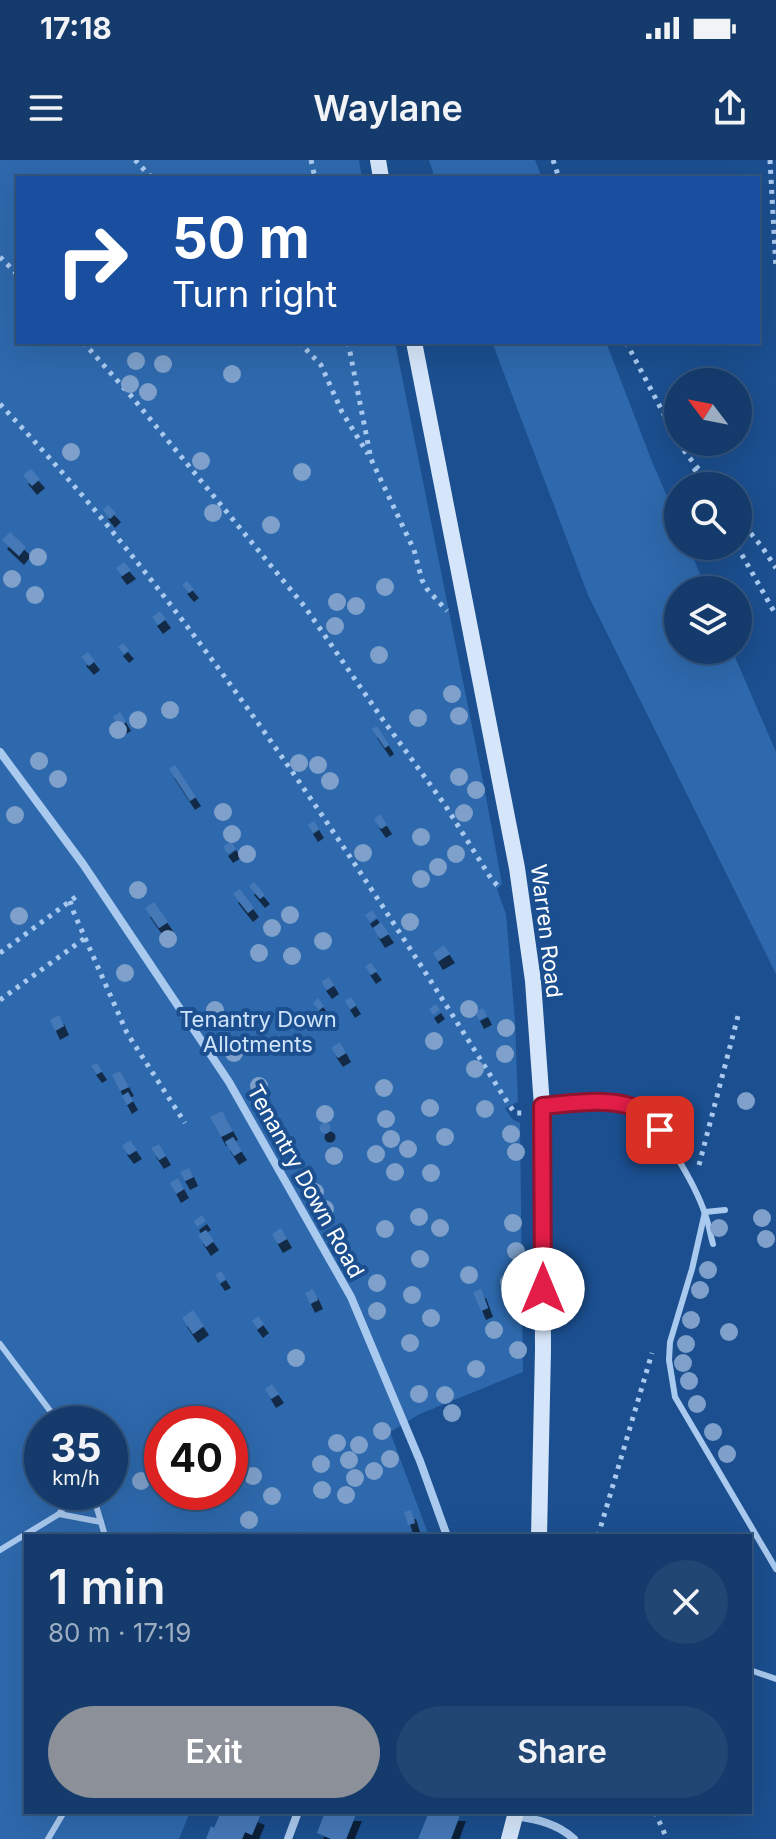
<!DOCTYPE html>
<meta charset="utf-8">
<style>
:root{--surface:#143b6b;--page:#214673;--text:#f1f3f6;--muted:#9dadc1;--line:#33557e;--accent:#8c9099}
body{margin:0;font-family:Inter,sans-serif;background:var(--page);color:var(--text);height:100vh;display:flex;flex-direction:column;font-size:30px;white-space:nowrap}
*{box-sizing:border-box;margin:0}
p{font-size:26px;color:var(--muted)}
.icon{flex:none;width:44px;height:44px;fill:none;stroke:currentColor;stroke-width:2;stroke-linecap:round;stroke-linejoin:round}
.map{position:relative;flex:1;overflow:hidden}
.side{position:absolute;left:24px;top:1374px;width:728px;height:280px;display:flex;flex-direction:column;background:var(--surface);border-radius:0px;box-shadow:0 8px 32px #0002,0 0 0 2px var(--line)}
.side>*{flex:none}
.top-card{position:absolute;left:16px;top:16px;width:744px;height:168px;border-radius:0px;box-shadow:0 8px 32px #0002,0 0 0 2px var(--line);background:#1a4fa0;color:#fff;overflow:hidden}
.needle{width:52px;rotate:302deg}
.buttons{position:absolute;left:664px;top:208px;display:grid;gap:16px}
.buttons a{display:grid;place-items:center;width:88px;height:88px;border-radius:50%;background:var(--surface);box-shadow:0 8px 32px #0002,0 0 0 2px var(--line);font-size:40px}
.speed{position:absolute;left:24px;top:1246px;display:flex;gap:16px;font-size:40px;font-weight:700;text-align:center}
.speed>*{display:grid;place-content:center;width:104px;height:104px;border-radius:50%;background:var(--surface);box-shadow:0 8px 32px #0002,0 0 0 2px var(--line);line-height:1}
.speed small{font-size:20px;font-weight:400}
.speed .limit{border:12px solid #d22;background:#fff;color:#111}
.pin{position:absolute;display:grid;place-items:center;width:68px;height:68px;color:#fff;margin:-34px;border-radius:16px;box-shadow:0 4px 12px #0006}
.me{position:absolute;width:88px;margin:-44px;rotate:0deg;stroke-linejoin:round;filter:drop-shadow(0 0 6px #0008)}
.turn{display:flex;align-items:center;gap:28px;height:168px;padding:0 24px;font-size:36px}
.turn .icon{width:104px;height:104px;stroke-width:2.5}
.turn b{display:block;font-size:56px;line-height:68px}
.round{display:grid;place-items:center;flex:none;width:84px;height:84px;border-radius:42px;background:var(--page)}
.overview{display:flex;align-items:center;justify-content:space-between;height:136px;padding:0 24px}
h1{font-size:48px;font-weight:600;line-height:60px}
.primary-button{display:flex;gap:16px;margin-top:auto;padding:16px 24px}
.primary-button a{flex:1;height:92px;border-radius:48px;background:var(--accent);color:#fff;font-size:32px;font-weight:600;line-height:92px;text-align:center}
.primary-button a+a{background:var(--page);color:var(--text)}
.status{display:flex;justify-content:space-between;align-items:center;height:56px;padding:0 40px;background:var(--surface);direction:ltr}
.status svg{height:22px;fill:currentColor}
header{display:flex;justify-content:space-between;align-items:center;height:104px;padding:0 24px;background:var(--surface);font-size:36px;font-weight:600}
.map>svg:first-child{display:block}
.green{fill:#2e69ad;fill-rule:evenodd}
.building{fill:#4478b7;filter:url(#shadow)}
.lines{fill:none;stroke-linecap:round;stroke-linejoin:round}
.path{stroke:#a9c9ee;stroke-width:5;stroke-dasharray:4 6;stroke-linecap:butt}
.lane{stroke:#a9c9ee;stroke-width:6}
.street{stroke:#a9c9ee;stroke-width:8}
.secondary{stroke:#d6e6fa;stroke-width:16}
.tree{fill:#7ea0ca}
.route-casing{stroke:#92132f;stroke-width:20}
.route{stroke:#e11d48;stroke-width:14}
.labels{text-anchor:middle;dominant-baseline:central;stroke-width:8;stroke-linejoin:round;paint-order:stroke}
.street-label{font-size:22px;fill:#fff;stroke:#1b4f8f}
.park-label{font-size:22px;fill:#cfe3fa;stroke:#1b4f8f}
</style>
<div class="status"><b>17:18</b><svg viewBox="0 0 49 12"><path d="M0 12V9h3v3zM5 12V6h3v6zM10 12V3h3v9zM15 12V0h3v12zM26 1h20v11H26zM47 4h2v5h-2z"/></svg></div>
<header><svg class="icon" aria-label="menu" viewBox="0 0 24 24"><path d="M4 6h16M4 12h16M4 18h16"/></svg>Waylane<svg class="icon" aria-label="share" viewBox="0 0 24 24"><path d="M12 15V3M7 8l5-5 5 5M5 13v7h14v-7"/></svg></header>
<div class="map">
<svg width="776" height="1679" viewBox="0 0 776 1679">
<defs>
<filter id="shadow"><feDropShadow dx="5" dy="9" stdDeviation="0" flood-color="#0009"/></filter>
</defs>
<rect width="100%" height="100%" fill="#1b4f8f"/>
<!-- green -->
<g class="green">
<path d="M0,0H359L362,18H18V182H395L484,626L502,724L497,729L506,754L515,861L518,942L505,948L512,959L520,963L523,1212L420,1254L390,1272L429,1376H305L301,1371L299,1376H26V1652H190L179,1679H0ZM42,1264H110V1332H42ZM162,1264H230V1332H162Z"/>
<polygon points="429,0 535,0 542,18 435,18"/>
<polygon points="492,182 606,182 651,299 678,362 678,386 688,386 707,430 678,430 678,490 732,490 776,592 776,814 588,435"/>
</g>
<!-- building -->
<g class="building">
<polygon points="31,309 40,319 32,326 23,315"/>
<polygon points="108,345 116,353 110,359 103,350"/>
<polygon points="10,372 26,387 19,396 2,380"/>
<polygon points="124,402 131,410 122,416 116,408"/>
<polygon points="187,421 194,429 189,433 182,425"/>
<polygon points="160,451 166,459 158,465 152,457"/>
<polygon points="123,483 129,490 124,494 118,487"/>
<polygon points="88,492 95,501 89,506 81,497"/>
<polygon points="120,552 126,562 119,566 113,557"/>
<polygon points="377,566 389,585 385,588 372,569"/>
<polygon points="175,605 196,637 190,641 169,609"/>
<polygon points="380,654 387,665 381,669 374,659"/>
<polygon points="314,661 319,669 313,673 308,665"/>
<polygon points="231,681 236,689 228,694 223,687"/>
<polygon points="254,722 265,735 260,739 249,726"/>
<polygon points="240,729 254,748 248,753 233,734"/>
<polygon points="154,742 168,762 159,768 145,748"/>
<polygon points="372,750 377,757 370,762 365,755"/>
<polygon points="381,762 389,774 380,779 373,768"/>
<polygon points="444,785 450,794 438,801 433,793"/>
<polygon points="371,803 377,811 371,815 365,806"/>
<polygon points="329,817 334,825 327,830 321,822"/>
<polygon points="351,837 356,845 350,849 345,841"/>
<polygon points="318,838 324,846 319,850 313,843"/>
<polygon points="436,844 440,850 433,855 429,849"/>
<polygon points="483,848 487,856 479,860 475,852"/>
<polygon points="59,855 64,866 55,871 50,860"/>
<polygon points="340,882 346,893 338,898 331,888"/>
<polygon points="97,903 102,911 97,914 91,906"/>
<polygon points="120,911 129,927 120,931 112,915"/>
<polygon points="128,932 133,941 127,945 122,936"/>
<polygon points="222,951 233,971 221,977 210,957"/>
<circle cx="325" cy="968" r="5.5"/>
<polygon points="233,977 242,991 234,996 225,982"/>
<polygon points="130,980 137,990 129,995 122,986"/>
<polygon points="159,984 166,996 159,1000 151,988"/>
<polygon points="189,1008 193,1017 185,1021 180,1012"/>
<polygon points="178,1018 184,1029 176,1034 170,1023"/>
<polygon points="202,1055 206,1061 197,1067 194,1061"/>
<polygon points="281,1068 287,1079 278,1084 272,1074"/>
<polygon points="206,1070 214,1081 206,1087 198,1075"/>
<polygon points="221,1111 226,1119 220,1122 215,1115"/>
<polygon points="313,1129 318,1140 310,1144 305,1133"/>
<polygon points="481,1129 488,1148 481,1151 473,1132"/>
<polygon points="193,1150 204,1166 193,1174 182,1158"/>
<polygon points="258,1156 264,1164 258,1169 252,1161"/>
<polygon points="272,1224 279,1234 271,1239 265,1229"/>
<polygon points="411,1350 415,1363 408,1365 404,1352"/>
<polygon points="221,1652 249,1652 260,1656 252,1675 245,1672 242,1679 206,1679 211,1666 214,1668"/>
<polygon points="325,1652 357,1652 346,1679 331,1679 317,1673"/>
<polygon points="429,1652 461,1652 451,1679 418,1679"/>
</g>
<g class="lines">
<!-- path -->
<g class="path">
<polyline points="135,0 152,18"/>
<polyline points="311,0 315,18"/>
<polyline points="553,0 559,18"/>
<polyline points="770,0 776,109"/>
<polyline points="0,97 18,115"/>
<polyline points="83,182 132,237 305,447 381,557 445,645 492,720 500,728"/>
<polyline points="299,182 321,205 342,252 368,294"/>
<polyline points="348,182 371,299 414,390 422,420 427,429 447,451"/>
<polyline points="626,182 678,281"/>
<path d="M0,244C40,287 79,330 116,376C262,555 387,750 509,945L515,953H522"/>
<polyline points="678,282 688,296 712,326"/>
<polyline points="694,308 704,326"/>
<polyline points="738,358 762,387 776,408"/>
<polyline points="737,386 776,455"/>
<polyline points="70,741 74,753 127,873 185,963"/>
<polyline points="0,793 77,736"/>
<polyline points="0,840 85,778"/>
<polyline points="699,1005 738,856"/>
<polyline points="598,1376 652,1193"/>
<polyline points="655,1652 667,1679"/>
</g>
<!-- lane -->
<g class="lane">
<path d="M542,946C571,944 607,936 634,947C658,957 697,1029 705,1054C709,1064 710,1074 713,1084"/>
<polyline points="705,1052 692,1109 670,1182 669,1200 675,1237 776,1409"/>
<polyline points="705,1052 725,1050"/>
<polyline points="0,1184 60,1264"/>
<polyline points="92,1332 101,1362"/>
<polyline points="59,1354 101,1362 105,1376"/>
<polyline points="0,1390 59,1354 75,1332"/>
<polyline points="750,1510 776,1519"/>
<polyline points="48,1679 64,1652"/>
</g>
<!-- street -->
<g class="street">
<polyline points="0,592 83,704 229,922 351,1137 420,1301 447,1376"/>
<path d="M515,1656C537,1659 558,1664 574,1679"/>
<polyline points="288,1679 298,1652"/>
</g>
<!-- secondary -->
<g class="secondary">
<polyline points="378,0 381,18"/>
<polyline points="414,182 517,708 533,821 542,946 543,1190 539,1376"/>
<polyline points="509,1679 516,1652"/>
</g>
</g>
<!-- trees -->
<g class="tree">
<circle cx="136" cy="201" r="9"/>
<circle cx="163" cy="204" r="9"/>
<circle cx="232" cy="214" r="9"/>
<circle cx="130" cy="224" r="9"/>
<circle cx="148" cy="232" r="9"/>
<circle cx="71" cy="292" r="9"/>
<circle cx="201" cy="301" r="9"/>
<circle cx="302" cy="312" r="9"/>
<circle cx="213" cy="353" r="9"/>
<circle cx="271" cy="365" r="9"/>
<circle cx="38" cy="397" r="9"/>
<circle cx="12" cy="419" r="9"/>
<circle cx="385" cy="427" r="9"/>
<circle cx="35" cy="435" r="9"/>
<circle cx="337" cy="442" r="9"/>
<circle cx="356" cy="446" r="9"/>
<circle cx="335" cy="466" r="9"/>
<circle cx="379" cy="495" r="9"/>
<circle cx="452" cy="534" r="9"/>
<circle cx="170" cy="550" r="9"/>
<circle cx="459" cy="556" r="9"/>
<circle cx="418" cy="558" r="9"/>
<circle cx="138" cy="560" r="9"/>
<circle cx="118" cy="570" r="9"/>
<circle cx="39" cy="601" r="9"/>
<circle cx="299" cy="603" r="9"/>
<circle cx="318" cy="605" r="9"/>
<circle cx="459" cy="617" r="9"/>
<circle cx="58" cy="619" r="9"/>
<circle cx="330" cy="621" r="9"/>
<circle cx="476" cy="630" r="9"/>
<circle cx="223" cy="652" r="9"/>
<circle cx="464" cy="653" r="9"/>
<circle cx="15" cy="655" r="9"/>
<circle cx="232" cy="674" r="9"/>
<circle cx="421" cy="677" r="9"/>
<circle cx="363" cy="693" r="9"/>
<circle cx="247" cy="694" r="9"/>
<circle cx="456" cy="694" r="9"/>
<circle cx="438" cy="707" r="9"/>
<circle cx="421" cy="719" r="9"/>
<circle cx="138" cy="730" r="9"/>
<circle cx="290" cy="755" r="9"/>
<circle cx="19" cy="756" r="9"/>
<circle cx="410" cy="762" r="9"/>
<circle cx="272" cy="768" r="9"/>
<circle cx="168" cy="779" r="9"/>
<circle cx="323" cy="781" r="9"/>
<circle cx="259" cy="793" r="9"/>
<circle cx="292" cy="796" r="9"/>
<circle cx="125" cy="813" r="9"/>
<circle cx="469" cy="849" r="9"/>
<circle cx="215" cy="850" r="9"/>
<circle cx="506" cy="868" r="9"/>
<circle cx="434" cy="881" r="9"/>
<circle cx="234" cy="893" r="9"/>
<circle cx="505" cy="894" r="9"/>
<circle cx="475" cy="909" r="9"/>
<circle cx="259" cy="926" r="9"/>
<circle cx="384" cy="928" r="9"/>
<circle cx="746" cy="941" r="9"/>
<circle cx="430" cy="948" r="9"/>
<circle cx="485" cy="949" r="9"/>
<circle cx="325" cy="954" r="9"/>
<circle cx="386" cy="959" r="9"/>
<circle cx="511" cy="974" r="9"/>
<circle cx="445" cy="977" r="9"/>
<circle cx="391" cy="979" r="9"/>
<circle cx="408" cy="989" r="9"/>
<circle cx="516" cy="992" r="9"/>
<circle cx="376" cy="994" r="9"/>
<circle cx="334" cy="996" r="9"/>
<circle cx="395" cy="1012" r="9"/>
<circle cx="431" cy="1013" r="9"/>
<circle cx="315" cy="1032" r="9"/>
<circle cx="325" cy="1049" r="9"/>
<circle cx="419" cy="1057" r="9"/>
<circle cx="762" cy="1058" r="9"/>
<circle cx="513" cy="1063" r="9"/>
<circle cx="440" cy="1068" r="9"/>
<circle cx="719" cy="1068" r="9"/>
<circle cx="385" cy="1069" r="9"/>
<circle cx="766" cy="1079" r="9"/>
<circle cx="516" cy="1091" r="9"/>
<circle cx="420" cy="1099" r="9"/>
<circle cx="708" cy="1110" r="9"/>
<circle cx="469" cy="1115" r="9"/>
<circle cx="509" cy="1122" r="9"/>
<circle cx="377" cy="1123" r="9"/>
<circle cx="700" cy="1130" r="9"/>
<circle cx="412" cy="1135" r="9"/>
<circle cx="377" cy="1151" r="9"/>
<circle cx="431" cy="1158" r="9"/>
<circle cx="691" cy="1160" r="9"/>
<circle cx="494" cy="1170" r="9"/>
<circle cx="729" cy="1172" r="9"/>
<circle cx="410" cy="1183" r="9"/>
<circle cx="686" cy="1184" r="9"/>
<circle cx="518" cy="1190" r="9"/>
<circle cx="296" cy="1198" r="9"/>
<circle cx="683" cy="1203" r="9"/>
<circle cx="476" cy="1209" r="9"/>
<circle cx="689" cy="1221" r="9"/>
<circle cx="419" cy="1234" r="9"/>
<circle cx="445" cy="1235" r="9"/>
<circle cx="697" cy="1244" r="9"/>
<circle cx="452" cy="1253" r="9"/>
<circle cx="382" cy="1271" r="9"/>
<circle cx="713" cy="1272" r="9"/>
<circle cx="337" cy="1283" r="9"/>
<circle cx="359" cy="1285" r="9"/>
<circle cx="727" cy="1294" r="9"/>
<circle cx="390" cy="1299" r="9"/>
<circle cx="349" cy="1300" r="9"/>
<circle cx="321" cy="1304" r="9"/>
<circle cx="374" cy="1311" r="9"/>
<circle cx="253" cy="1316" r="9"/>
<circle cx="355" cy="1318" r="9"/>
<circle cx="141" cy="1321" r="9"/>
<circle cx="322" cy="1330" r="9"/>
<circle cx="346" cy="1335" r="9"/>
<circle cx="272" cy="1336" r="9"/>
<circle cx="249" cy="1360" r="9"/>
</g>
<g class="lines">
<!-- route casing -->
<g class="route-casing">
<path id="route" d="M543,1129L542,946C569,944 619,935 642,952C649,957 654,964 660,970"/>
</g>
<!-- route -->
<use href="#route" class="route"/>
</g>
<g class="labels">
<!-- street labels -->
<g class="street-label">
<text transform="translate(547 771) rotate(83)">Warren Road</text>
<text transform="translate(306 1021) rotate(61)">Tenantry Down Road</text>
</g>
<!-- park labels -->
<g class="park-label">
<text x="258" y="859">Tenantry Down<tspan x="258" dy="25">Allotments</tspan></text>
</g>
</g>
</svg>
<div class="buttons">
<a><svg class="needle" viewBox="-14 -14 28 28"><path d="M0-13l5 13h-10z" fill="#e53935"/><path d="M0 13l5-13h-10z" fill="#9dadc1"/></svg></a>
<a><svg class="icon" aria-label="search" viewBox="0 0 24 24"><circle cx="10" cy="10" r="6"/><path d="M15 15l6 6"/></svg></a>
<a><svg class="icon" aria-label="layers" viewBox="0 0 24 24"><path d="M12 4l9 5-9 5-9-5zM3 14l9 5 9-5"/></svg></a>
</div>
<div class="speed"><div>35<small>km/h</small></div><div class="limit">40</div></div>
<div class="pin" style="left:660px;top:970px;background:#d93025"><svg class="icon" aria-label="arrive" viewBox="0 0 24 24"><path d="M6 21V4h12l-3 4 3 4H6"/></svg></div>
<svg class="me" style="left:543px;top:1129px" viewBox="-20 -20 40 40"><circle r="19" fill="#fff"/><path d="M0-13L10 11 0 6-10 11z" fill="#e11d48"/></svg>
<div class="top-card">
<div class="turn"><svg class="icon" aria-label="right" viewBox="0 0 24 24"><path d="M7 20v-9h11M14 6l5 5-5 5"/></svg><div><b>50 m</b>Turn right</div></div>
</div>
<section class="side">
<div class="overview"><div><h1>1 min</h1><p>80 m · 17:19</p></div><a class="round"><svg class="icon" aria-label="close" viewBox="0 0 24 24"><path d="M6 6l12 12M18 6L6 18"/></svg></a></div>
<div class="primary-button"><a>Exit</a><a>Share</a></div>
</section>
</div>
